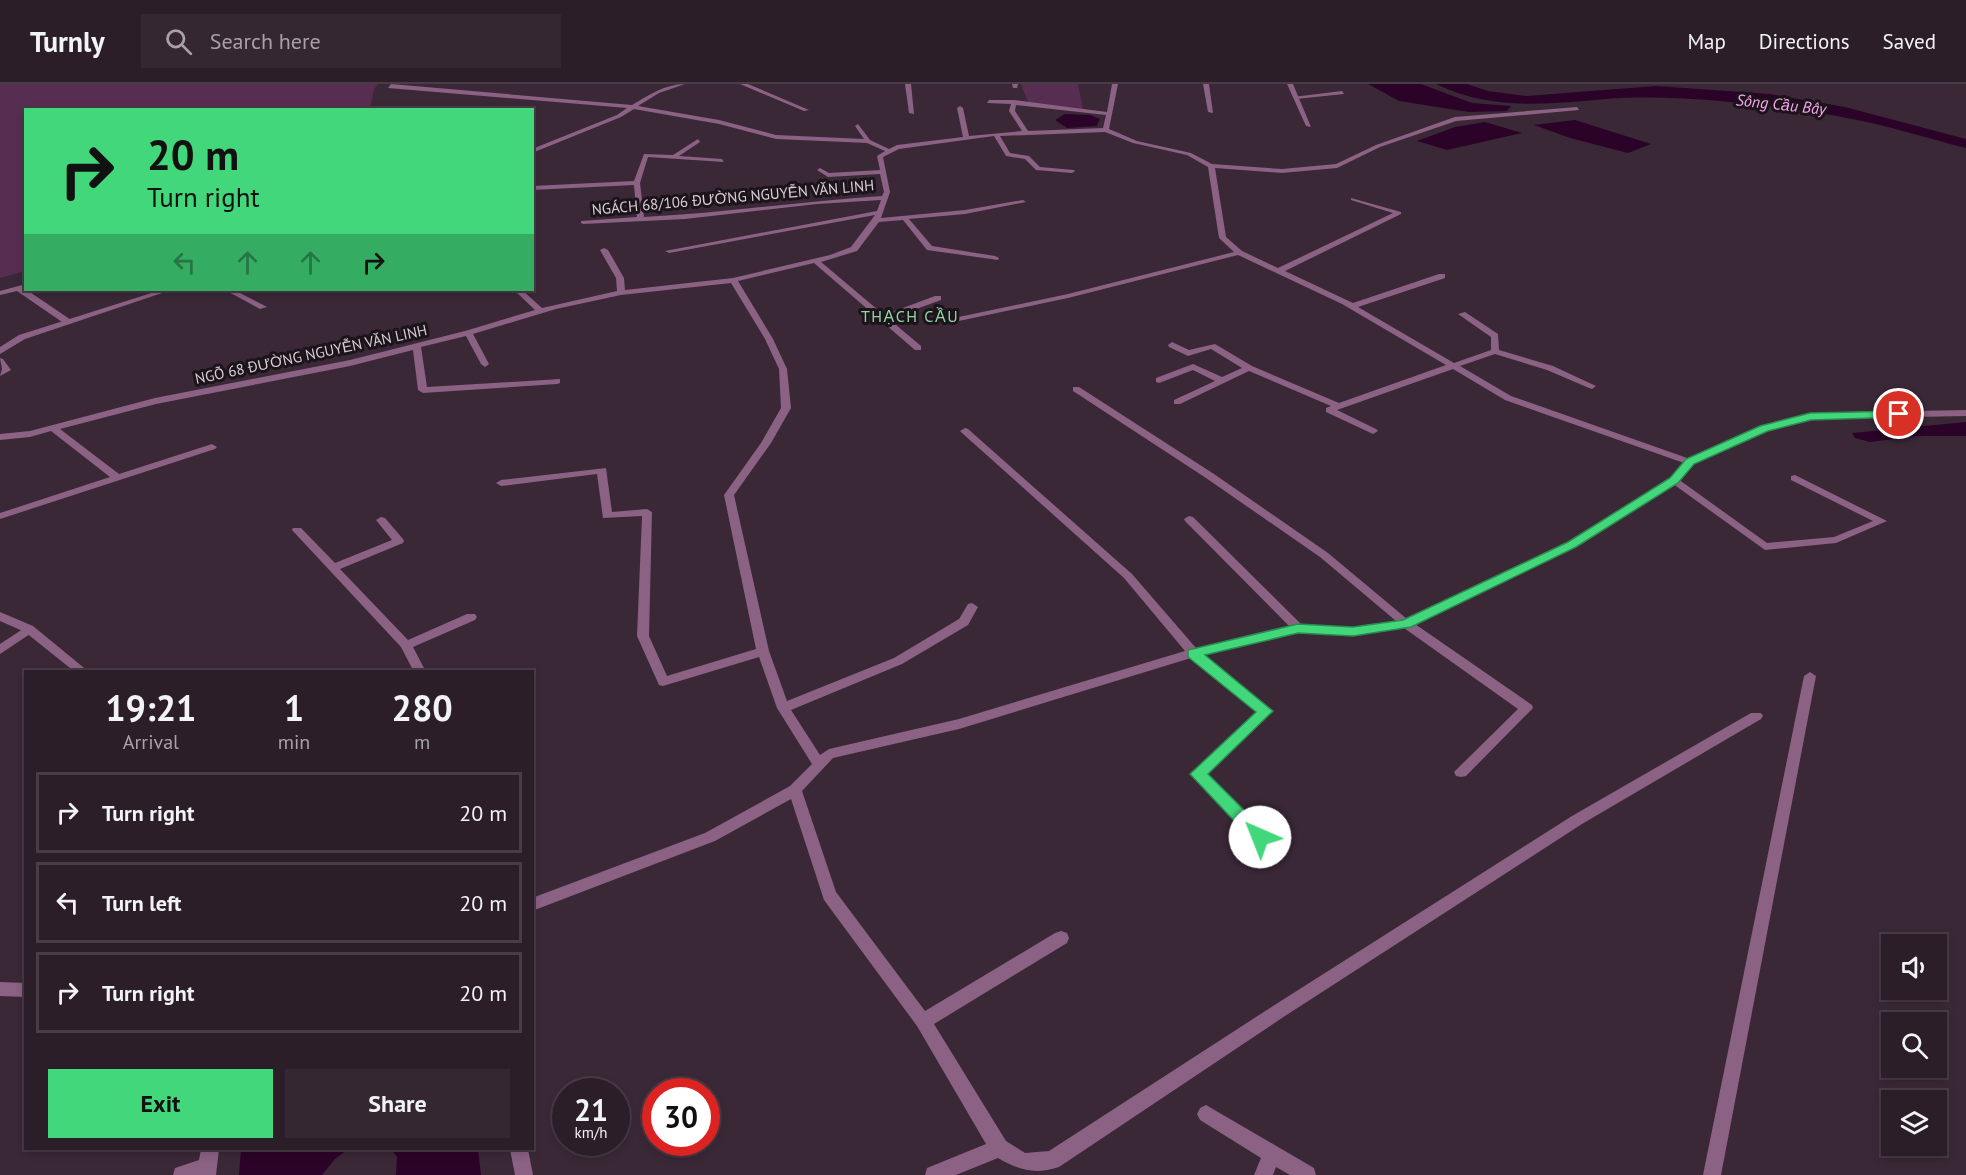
<!DOCTYPE html>
<meta charset="utf-8">
<style>
:root{--surface:#2c1e29;--page:#342731;--text:#f1f3f6;--muted:#a6a2a8;--line:#483c46;--accent:#42d77b}
body{margin:0;font-family:"PT Sans",sans-serif;background:var(--page);color:var(--text);height:100vh;display:flex;flex-direction:column;font-size:22px;white-space:nowrap}
*{box-sizing:border-box;margin:0}
p{font-size:20px;color:var(--muted)}
.icon{flex:none;width:33px;height:33px;fill:none;stroke:currentColor;stroke-width:2;stroke-linecap:round;stroke-linejoin:round}
.map{position:relative;flex:1;overflow:hidden}
.side{position:absolute;left:24px;top:586px;width:510px;height:480px;display:flex;flex-direction:column;background:var(--surface);border-radius:0px;box-shadow:0 3px 9px #0003,0 0 0 2px var(--line)}
.side>*{flex:none}
.guide{position:absolute;left:24px;top:24px;width:510px;height:183px;border-radius:0px;box-shadow:0 3px 9px #0003,0 0 0 2px var(--line);background:#42d77b;color:#111;overflow:hidden}
.tools{position:absolute;left:1881px;top:850px;display:grid;gap:12px}
.tools a{display:grid;place-items:center;width:66px;height:66px;border-radius:0px;background:var(--surface);box-shadow:0 3px 9px #0003,0 0 0 2px var(--line);font-size:30px}
.speed{position:absolute;left:552px;top:994px;display:flex;gap:12px;font-size:30px;font-weight:700;text-align:center}
.speed>*{display:grid;place-content:center;width:78px;height:78px;border-radius:50%;background:var(--surface);box-shadow:0 3px 9px #0003,0 0 0 2px var(--line);line-height:1}
.speed small{font-size:15px;font-weight:400}
.speed .limit{border:9px solid #d22;background:#fff;color:#111}
.pin{position:absolute;display:grid;place-items:center;width:51px;height:51px;color:#fff;margin:-26px;border:3px solid #fff;border-radius:50%;box-shadow:0 2px 6px #0007}
.me{position:absolute;width:66px;margin:-33px;rotate:316deg;stroke-linejoin:round;filter:drop-shadow(0 0 4px #0008)}
.turn{display:flex;align-items:center;gap:21px;height:126px;padding:0 24px;font-size:27px}
.turn .icon{width:78px;height:78px;stroke-width:2.5}
.turn b{display:block;font-size:42px;line-height:51px}
.lanes{display:flex;align-items:center;height:57px;padding:0 24px;background:#0003;justify-content:center;gap:30px;direction:ltr}
.lanes .off{opacity:.35}
.eta{display:flex;justify-content:space-evenly;align-items:center;height:102px;text-align:center}
.eta b{font-size:36px;font-weight:700;line-height:42px}
.cta{display:flex;gap:12px;margin-top:auto;padding:12px 24px}
.cta a{flex:1;height:69px;border-radius:0px;background:var(--accent);color:#111;font-size:24px;font-weight:700;line-height:69px;text-align:center}
.cta a+a{background:var(--page);color:var(--text)}
ul{padding:0;list-style:none}
li{display:flex;align-items:center;gap:18px;height:81px;margin:0 12px 9px;padding:0 12px;border:3px solid var(--line);border-radius:0px}
li div{flex:1}
li b{display:block;font-size:22px}
li em{font-style:normal}
header{display:flex;align-items:center;gap:36px;box-sizing:border-box;height:84px;padding:0 30px;background:var(--surface);border-bottom:2px solid var(--line)}
header strong{font-size:28px}
nav{display:flex;gap:33px;margin-inline-start:auto;font-size:21px}
.search{width:420px;height:54px;background:var(--page);display:flex;align-items:center;gap:15px;box-sizing:border-box;padding:0 21px;border-radius:0px;color:var(--muted);font-size:22px}
.map>svg:first-child{display:block}
.green{fill:#582d52}
.water{fill:#2c0328}
.lines{fill:none;stroke-linecap:round;stroke-linejoin:round}
.lane{fill:#8b6184;fill-rule:evenodd}
.street{fill:#8b6184;fill-rule:evenodd}
.route{fill:#42d77b;stroke:#2b8c50;stroke-width:1.5}
.labels{text-anchor:middle;dominant-baseline:central;stroke-width:6;stroke-linejoin:round;paint-order:stroke}
.far-street-label{font-size:15px;fill:#daced8;stroke:#1c141b}
.far-water-label{font-size:16px;font-style:italic;fill:#f9a5ed;stroke:#1c141b}
.far-neighbourhood-label{font-size:16px;letter-spacing:1.5px;fill:#92d7a4;stroke:#1c141b}
</style>
<header>
<strong>Turnly</strong>
<div class="search"><svg class="icon" aria-label="search" viewBox="0 0 24 24"><circle cx="10" cy="10" r="6"/><path d="M15 15l6 6"/></svg>Search here</div>
<nav><a>Map</a><a>Directions</a><a>Saved</a></nav>
</header>
<div class="map">
<svg width="1966" height="1091" viewBox="0 0 1966 1091">
<rect width="100%" height="100%" fill="#3a2837"/>
<!-- green -->
<g class="green">
<polygon points="0,0 378,0 374,5 370,25 26,26 25,187 0,194"/>
<polygon points="1021,0 1078,0 1083,25 1028,18"/>
</g>
<!-- water -->
<g class="water">
<polygon points="1368,0 1421,0 1472,19 1511,22 1507,27 1469,28 1399,17"/>
<path d="M1436,0H1467L1488,7L1526,12L1656,2L1770,10L1845,23L1966,55V64C1926,54 1887,41 1847,34C1805,26 1762,21 1720,17C1682,14 1644,12 1606,15C1547,20 1491,27 1436,0Z"/>
<polygon points="1065,30 1090,31 1100,35 1097,42 1067,44 1055,36"/>
<polygon points="1575,36 1651,60 1628,69 1570,54 1534,41"/>
<polygon points="1485,38 1522,49 1447,66 1417,57 1455,43"/>
<polygon points="1966,338 1966,352 1917,352 1870,358 1855,354 1852,349"/>
<polygon points="241,1065 348,1065 335,1075 322,1091 239,1091"/>
<polygon points="391,1065 478,1065 481,1091 396,1091 397,1073"/>
</g>
<g class="lines">
<!-- lane -->
<g class="lane">
<polygon points="740,0 748,0 809,26 804,27"/>
<polygon points="1203,0 1209,0 1213,29 1208,28"/>
<polygon points="1287,0 1293,0 1311,43 1306,42"/>
<polygon points="26,200 24,204 71,236 71,240 65,240 17,207 0,211 0,207"/>
<polygon points="1795,391 1887,437 1836,459 1765,466 1669,397 1674,394 1678,395 1767,459 1834,453 1873,437 1791,396 1791,392"/>
<polygon points="29,541 35,545 33,548 0,570 0,560"/>
</g>
<!-- street -->
<g class="street">
<path d="M391,0L632,21C649,11 665,0 685,0L659,9L638,22L719,36L776,51L864,55L855,42L858,40L870,56L889,65L897,61L963,53L957,24L960,22L963,24L969,52L1022,47L1009,27L1011,20L987,19L989,16H1014L1107,28L1112,0H1118L1109,45L1137,57L1191,69L1212,80L1282,85L1336,80L1376,61L1455,33L1577,23L1579,26L1456,37L1380,63L1337,84L1282,89L1215,84L1226,153L1242,167L1278,184L1393,129L1351,116V114L1401,128V130L1285,187L1353,219L1439,190H1445V194L1358,223L1454,279L1491,266V253L1458,230L1465,228L1498,250L1499,266L1553,282L1596,302L1592,305L1589,304L1547,286L1495,270L1460,282L1511,312L1690,375L1761,343L1810,329L1966,326V332L1810,335L1767,347L1694,380L1678,399L1576,462L1415,540L1532,621L1533,624L1466,692L1461,693L1456,692L1454,688L1518,625L1404,544L1353,551L1298,548L1203,571L1272,627L1207,690L1265,749L1267,753L1265,757L1260,759L1255,757L1191,690L1257,627L1191,574L959,645L833,674L802,707L836,808L925,927L1055,849L1061,847L1067,849L1069,854L1067,859L934,940L1006,1057L1025,1069L1049,1067L1273,922L1572,732L1751,629H1761L1763,632L1761,635L1582,740L1285,932L1059,1083C1034,1091 1019,1086 998,1074L956,1091H925L927,1084L986,1060L917,942L824,816L791,715L715,757L532,827V814L705,749L790,702L812,680L777,624L759,573L663,602L659,601L637,552L642,432L603,434L597,390L501,402L496,399L501,396L606,384L612,428L647,425L652,428L649,552L667,592L756,565L724,411L761,359L781,324L779,285L765,255L731,199L621,211L556,225L473,250L489,280L485,283L481,280L466,252L421,263L427,303L560,295V299L557,300L423,309L418,306L413,266L350,282L156,320L60,345L119,390L209,361L212,360L217,363L215,365L0,435V429L110,393L51,347L30,353L0,356V350L30,347L155,314L350,276L465,247L535,226L514,206H522L542,224L617,207L616,194L600,166L604,164L608,166L624,194L625,206L733,194L830,171L851,163L875,131L669,169L665,167L877,127L881,116L817,120L685,135L583,140L581,139V137L637,133L634,101L532,106V102L634,97L644,70L673,71L698,55L700,58L679,72L722,75L724,78L648,73L640,99L644,133C724,129 803,117 882,112L884,108L880,90L828,93L817,86L820,84L829,89L880,86L877,72L885,67L867,59L776,55L719,40L634,25L621,33L532,69V65L617,31L627,24L388,4ZM1016,21L1106,31L1103,44L1028,47L1015,27ZM1105,48L1133,59L1187,71L1208,83L1219,154L1234,168L1068,210L954,234V238L1068,214L1238,171L1342,220L1446,281L1339,319L1252,282L1215,260L1189,266L1172,258L1168,261L1169,263L1188,272L1211,265L1242,284L1222,293L1193,280L1156,294V298L1159,299L1193,286L1215,297L1174,316V320H1180L1249,287L1331,322L1326,324V328L1373,350L1378,347L1376,345L1337,326L1453,285L1505,316L1684,379L1670,395L1568,458L1407,535L1328,469L1214,390L1079,303H1073V307L1206,394L1320,473L1396,537L1353,543L1301,540L1193,433L1189,432L1184,435L1185,437L1289,542L1196,564L1132,490L968,345L965,344L960,347L962,349L1124,494L1185,567L959,635L829,665L820,671L791,626L902,580L968,541L978,523L972,519L968,520L959,535L894,574L787,617L769,567L734,411L771,359L791,324L787,285L773,255L738,197L814,179L915,266H921V262L889,235L941,216V212H935L884,231L821,178L857,167L879,138L903,136L927,166L998,176L999,174L995,172L932,162L909,135L965,130L1026,118L1023,116L965,126L881,134L890,108L883,73L899,65L994,52L1006,72L1025,75L1036,86L1072,89L1075,87L1074,86L1040,83L1029,72L1010,69L1000,52Z"/>
<polygon points="905,0 911,0 914,30 909,29"/>
<polygon points="1012,0 1018,0 1017,4 1013,4"/>
<polygon points="1342,7 1344,10 1296,15 1293,13"/>
<polygon points="161,206 171,206 25,255 0,270 0,263 19,251"/>
<polygon points="225,206 234,206 267,223 260,225"/>
<polygon points="0,274 3,275 11,286 0,292 2,285"/>
<polygon points="381,433 385,434 403,455 404,457 403,459 340,485 408,556 467,530 475,530 477,533 475,536 413,563 426,588 414,588 401,563 292,446 293,444 301,444 335,479 392,456 376,436"/>
<polygon points="0,528 33,542 89,588 75,588 25,548 0,537"/>
<polygon points="1810,588 1816,592 1721,1091 1703,1091 1804,592"/>
<polygon points="0,898 26,899 26,913 0,912"/>
<polygon points="1206,1021 1314,1084 1316,1091 1290,1091 1276,1083 1273,1091 1254,1091 1261,1074 1200,1036 1197,1030 1200,1024"/>
<polygon points="201,1065 219,1065 216,1091 173,1091 175,1084 199,1076"/>
<polygon points="510,1065 528,1065 533,1091 515,1091"/>
</g>
</g>
<!-- route -->
<polygon class="route" points="1899,327 1905,330 1903,333 1811,336 1768,347 1694,380 1678,399 1576,463 1411,543 1353,552 1298,549 1205,571 1273,627 1208,690 1266,748 1268,753 1266,758 1254,758 1190,690 1256,628 1188,573 1188,566 1298,540 1353,543 1403,536 1568,458 1670,394 1686,375 1760,342 1810,329"/>
<g class="labels">
<!-- far-street labels -->
<g class="far-street-label">
<text transform="translate(733 113) rotate(-5)">NGÁCH 68/106 ĐƯỜNG NGUYỄN VĂN LINH</text>
<text transform="translate(311 270) rotate(-12)">NGÕ 68 ĐƯỜNG NGUYỄN VĂN LINH</text>
</g>
<!-- far-water labels -->
<g class="far-water-label">
<text transform="translate(1781 20) rotate(6)">Sông Cầu Bây</text>
</g>
<!-- far-neighbourhood labels -->
<g class="far-neighbourhood-label">
<text x="910" y="232">THẠCH CẦU</text>
</g>
</g>
</svg>
<div class="tools">
<a><svg class="icon" aria-label="sound" viewBox="0 0 24 24"><path d="M4 9h4l5-4v14l-5-4H4zM17 9q2 3 0 6"/></svg></a>
<a><svg class="icon" aria-label="search" viewBox="0 0 24 24"><circle cx="10" cy="10" r="6"/><path d="M15 15l6 6"/></svg></a>
<a><svg class="icon" aria-label="layers" viewBox="0 0 24 24"><path d="M12 4l9 5-9 5-9-5zM3 14l9 5 9-5"/></svg></a>
</div>
<div class="speed"><div>21<small>km/h</small></div><div class="limit">30</div></div>
<div class="pin" style="left:1899px;top:330px;background:#d93025"><svg class="icon" aria-label="arrive" viewBox="0 0 24 24"><path d="M6 21V4h12l-3 4 3 4H6"/></svg></div>
<svg class="me" style="left:1260px;top:753px" viewBox="-20 -20 40 40"><circle r="19" fill="#fff"/><path d="M0-13L10 11 0 6-10 11z" fill="#42d77b"/></svg>
<div class="guide">
<div class="turn"><svg class="icon" aria-label="right" viewBox="0 0 24 24"><path d="M7 20v-9h11M14 6l5 5-5 5"/></svg><div><b>20 m</b>Turn right</div></div>
<div class="lanes"><svg class="icon off" aria-label="left" viewBox="0 0 24 24"><path d="M17 20v-9H6M10 6l-5 5 5 5"/></svg><svg class="icon off" aria-label="ahead" viewBox="0 0 24 24"><path d="M12 20V5M6 11l6-6 6 6"/></svg><svg class="icon off" aria-label="ahead" viewBox="0 0 24 24"><path d="M12 20V5M6 11l6-6 6 6"/></svg><svg class="icon" aria-label="right" viewBox="0 0 24 24"><path d="M7 20v-9h11M14 6l5 5-5 5"/></svg></div>
</div>
<section class="side">
<div class="eta">
<div><b>19:21</b><p>Arrival</p></div>
<div><b>1</b><p>min</p></div>
<div><b>280</b><p>m</p></div>
</div>
<ul>
<li><svg class="icon" aria-label="right" viewBox="0 0 24 24"><path d="M7 20v-9h11M14 6l5 5-5 5"/></svg><div><b>Turn right</b></div><em>20 m</em></li>
<li><svg class="icon" aria-label="left" viewBox="0 0 24 24"><path d="M17 20v-9H6M10 6l-5 5 5 5"/></svg><div><b>Turn left</b></div><em>20 m</em></li>
<li><svg class="icon" aria-label="right" viewBox="0 0 24 24"><path d="M7 20v-9h11M14 6l5 5-5 5"/></svg><div><b>Turn right</b></div><em>20 m</em></li>
</ul>
<div class="cta"><a>Exit</a><a>Share</a></div>
</section>
</div>
